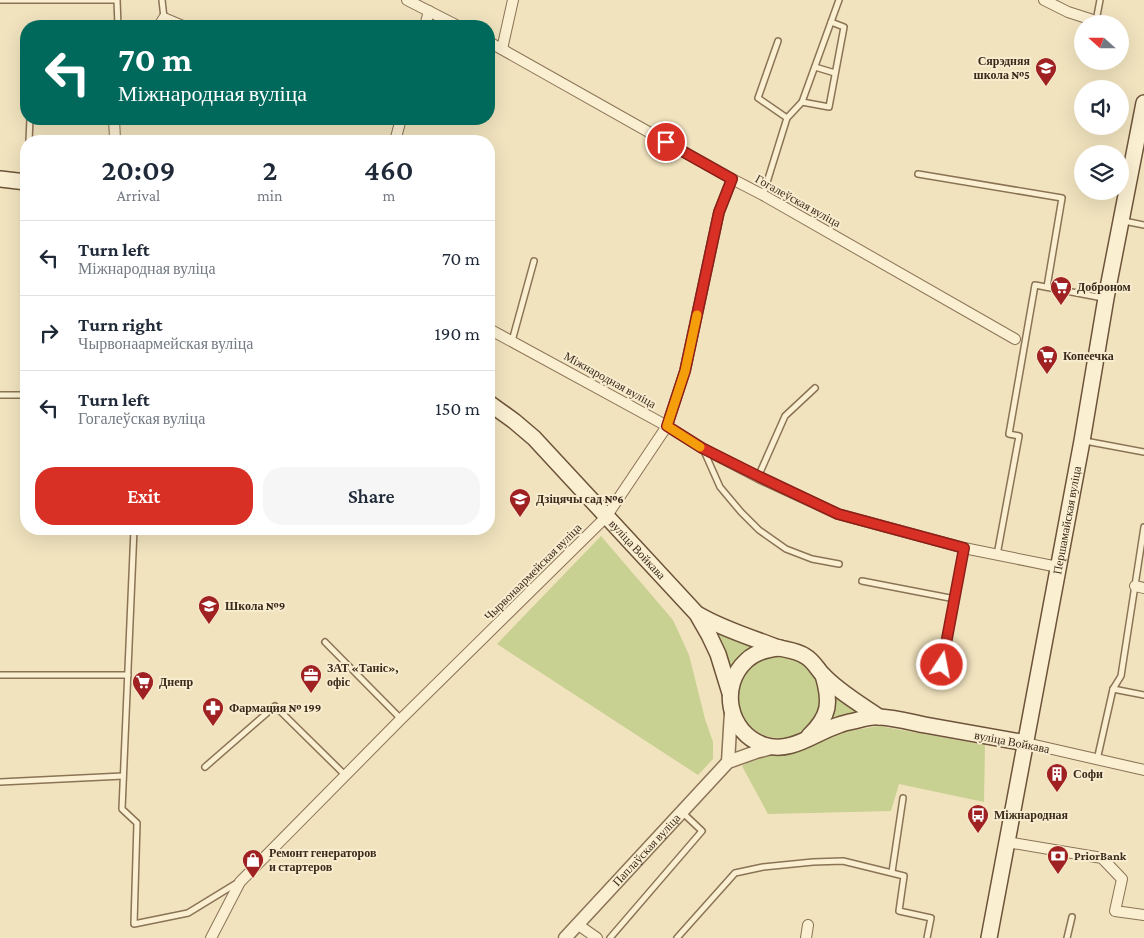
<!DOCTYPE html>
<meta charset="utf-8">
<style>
:root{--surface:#fff;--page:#f6f6f7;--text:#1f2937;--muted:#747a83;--line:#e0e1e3;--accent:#d93025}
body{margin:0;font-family:"Crimson Pro",serif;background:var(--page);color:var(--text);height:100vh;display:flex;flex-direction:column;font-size:19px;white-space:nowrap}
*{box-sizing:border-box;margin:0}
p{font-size:16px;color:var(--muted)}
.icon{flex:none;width:28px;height:28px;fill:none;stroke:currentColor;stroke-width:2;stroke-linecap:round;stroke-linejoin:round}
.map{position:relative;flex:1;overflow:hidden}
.panel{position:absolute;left:20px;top:135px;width:475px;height:400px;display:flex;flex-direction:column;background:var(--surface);border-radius:20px;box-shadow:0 5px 20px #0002}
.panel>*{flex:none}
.hud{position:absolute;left:20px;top:20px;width:475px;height:105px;border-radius:20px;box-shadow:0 5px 20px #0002;background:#00695c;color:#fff;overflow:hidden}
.needle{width:32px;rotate:291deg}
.tools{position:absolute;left:1074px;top:15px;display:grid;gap:10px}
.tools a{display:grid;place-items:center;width:55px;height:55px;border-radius:50%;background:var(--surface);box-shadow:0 5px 20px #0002;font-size:25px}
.pin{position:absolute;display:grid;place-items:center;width:42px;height:42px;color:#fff;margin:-21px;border:2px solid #fff;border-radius:50%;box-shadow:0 1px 5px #0007}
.me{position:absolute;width:55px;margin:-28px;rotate:11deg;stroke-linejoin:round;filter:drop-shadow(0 0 4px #0008)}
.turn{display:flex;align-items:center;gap:18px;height:105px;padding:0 15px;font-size:22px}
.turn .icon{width:65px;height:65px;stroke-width:2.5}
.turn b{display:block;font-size:35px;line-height:42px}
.eta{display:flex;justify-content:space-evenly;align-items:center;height:85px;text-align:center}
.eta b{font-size:30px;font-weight:600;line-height:35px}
.action{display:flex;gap:10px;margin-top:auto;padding:10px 15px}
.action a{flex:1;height:58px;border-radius:20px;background:var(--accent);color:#fff;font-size:20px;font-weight:600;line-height:58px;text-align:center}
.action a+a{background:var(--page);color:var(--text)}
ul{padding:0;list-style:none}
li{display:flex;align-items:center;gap:15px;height:75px;padding:0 15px;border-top:1px solid var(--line)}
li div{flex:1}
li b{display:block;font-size:19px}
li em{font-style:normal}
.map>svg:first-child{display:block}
.green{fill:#c8d092}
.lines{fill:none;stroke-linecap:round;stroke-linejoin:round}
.service-casing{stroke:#8b7356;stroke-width:8}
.minor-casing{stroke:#8b7356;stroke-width:12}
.tertiary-casing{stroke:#8b7356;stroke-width:15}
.secondary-casing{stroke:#6d5339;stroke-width:18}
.service{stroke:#fbefd2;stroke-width:5}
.minor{stroke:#fbefd2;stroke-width:10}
.tertiary{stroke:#fbefd2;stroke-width:12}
.secondary{stroke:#fbefd2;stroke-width:15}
.route-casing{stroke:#8d1f18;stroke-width:12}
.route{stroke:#d93025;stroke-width:9}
.slow{stroke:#f59e0b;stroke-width:9}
.labels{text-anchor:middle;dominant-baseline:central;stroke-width:4;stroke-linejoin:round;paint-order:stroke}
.poi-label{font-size:12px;font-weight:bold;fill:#392a1b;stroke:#f8eccf;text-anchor:start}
.street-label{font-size:12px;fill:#392a1b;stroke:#f8eccf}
</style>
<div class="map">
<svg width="1144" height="938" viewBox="0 0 1144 938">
<rect width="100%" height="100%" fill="#f1e3be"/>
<!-- green -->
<g class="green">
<polygon points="601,536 673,620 689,655 705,719 713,742 713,759 698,775 497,644"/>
<polygon points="714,629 762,646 729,677"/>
<circle cx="779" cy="697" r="41"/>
<polygon points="833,689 865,714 825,726"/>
<polygon points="879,726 985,745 984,802 899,784 891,811 768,814 742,766 754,758 807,749 838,733"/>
</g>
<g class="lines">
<!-- service casing -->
<g class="service-casing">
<g id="service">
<polyline points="0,0 117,0 118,26"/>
<polyline points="162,0 164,18"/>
<polyline points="1096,21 1100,0"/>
<polyline points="815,67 835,73"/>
<polyline points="802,102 829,107 844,27 831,22"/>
<polyline points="787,118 802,102 839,0"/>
<polyline points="29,141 30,119"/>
<polyline points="918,174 1062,198 1047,287"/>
<polyline points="25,181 26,169"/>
<polyline points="763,195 787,118 758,98 778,41"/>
<polyline points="1124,221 1144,225"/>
<polyline points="512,341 534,261"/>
<polyline points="0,395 26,395"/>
<polyline points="1085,441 1144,452"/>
<polyline points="704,451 720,487 741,512 759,530 786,549 812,559 839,564"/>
<polyline points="758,477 785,416 815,388"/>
<polyline points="134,529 122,809 137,823 134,924 188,913 237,883"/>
<polyline points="997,555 1019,436 1009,434 1035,285 1103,298"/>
<polyline points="862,581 955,599"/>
<polyline points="325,642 401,719"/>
<polyline points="942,665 964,548"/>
<polyline points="0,675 128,675"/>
<polyline points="1113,689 1144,695"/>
<polyline points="1097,760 1113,689 1121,676 1144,527"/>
<polyline points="205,767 275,706 345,775"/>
<polyline points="0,782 123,776"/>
<polyline points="892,872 903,798"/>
<polyline points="610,938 702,831 683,813"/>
<polyline points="677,938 735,873 763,867 813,862 843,861 904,876 899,911 931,918 927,938"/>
<polyline points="1067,938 1072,917"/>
</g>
</g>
<!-- minor casing -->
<g class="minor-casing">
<g id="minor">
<polyline points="407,0 458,26"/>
<polyline points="1044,0 1068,12 1096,21"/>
<polyline points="159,26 164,18 183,26"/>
<polyline points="425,26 429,11"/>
<polyline points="489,42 732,179 763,195 1015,339"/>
<polyline points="502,49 513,0"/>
<polyline points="114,119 115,139 116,141"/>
<polyline points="395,141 401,119"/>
<polyline points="489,329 667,426 702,448 758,477 838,514 964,548 1058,567"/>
<polyline points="1135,586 1144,588"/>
<polyline points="1026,743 1144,770"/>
<polyline points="1007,842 1102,858 1122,879 1115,911 1144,915"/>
<polyline points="577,924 597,938"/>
<polyline points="211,938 240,882 401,719 606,517 667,426 685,371 719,212 732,179"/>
<polyline points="806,938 808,925"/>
</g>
</g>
<!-- tertiary casing -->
<g class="tertiary-casing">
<g id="tertiary">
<polyline points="728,762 731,712"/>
<path id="s1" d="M565,938L728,762L756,752L775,747"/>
</g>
</g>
<!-- secondary casing -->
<g class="secondary-casing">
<g id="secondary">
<polyline points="0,179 26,182"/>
<path id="s2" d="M489,403L514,421L534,438L697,614L709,635L718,654L730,693"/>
<path d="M699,615C723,629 750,637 776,647C786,650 796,650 805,656C814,661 817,669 823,675C839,692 860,704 879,717"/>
<path d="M780,648C768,649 755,652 746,661C719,686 728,733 764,745C791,754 814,733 839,725C844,723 849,722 854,721C862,719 872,716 880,717C895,718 910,722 925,725C958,731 992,737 1026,743"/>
<path d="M809,736C830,716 831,702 823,675"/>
<path id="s3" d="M989,938L1082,441L1106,298L1144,103"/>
</g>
</g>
<!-- service -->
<use href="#service" class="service"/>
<!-- minor -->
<use href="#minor" class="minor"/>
<!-- tertiary -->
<use href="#tertiary" class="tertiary"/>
<!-- secondary -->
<use href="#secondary" class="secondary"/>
</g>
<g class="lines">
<!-- route casing -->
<g class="route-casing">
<polyline id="route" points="666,142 732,179 719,212 685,371 667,426 702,448 758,476 838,514 964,548 942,665"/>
</g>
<!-- route -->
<use href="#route" class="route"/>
<!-- slow -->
<polyline class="slow" points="697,315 685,371 667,426 700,447"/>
</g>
<!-- icons -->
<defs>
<g id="school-pin" transform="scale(1.125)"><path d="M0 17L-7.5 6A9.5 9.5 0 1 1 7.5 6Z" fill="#9f2121" stroke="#f8eccf"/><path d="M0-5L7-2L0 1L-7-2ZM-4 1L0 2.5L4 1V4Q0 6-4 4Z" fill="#fff"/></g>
<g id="supermarket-pin" transform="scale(1.125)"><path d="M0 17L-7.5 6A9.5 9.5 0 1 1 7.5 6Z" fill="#9f2121" stroke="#f8eccf"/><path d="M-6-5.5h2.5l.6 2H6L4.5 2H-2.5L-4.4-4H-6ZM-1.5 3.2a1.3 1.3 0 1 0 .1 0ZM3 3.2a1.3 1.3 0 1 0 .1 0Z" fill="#fff"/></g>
<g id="office-pin" transform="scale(1.125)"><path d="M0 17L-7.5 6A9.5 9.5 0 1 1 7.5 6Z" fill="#9f2121" stroke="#f8eccf"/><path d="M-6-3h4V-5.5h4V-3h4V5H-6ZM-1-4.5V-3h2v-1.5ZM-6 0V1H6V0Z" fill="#fff"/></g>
<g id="pharmacy-pin" transform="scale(1.125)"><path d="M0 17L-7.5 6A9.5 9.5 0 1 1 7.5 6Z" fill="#9f2121" stroke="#f8eccf"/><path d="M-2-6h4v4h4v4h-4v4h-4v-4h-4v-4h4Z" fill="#fff"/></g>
<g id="building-pin" transform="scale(1.125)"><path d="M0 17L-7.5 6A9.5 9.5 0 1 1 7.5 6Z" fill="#9f2121" stroke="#f8eccf"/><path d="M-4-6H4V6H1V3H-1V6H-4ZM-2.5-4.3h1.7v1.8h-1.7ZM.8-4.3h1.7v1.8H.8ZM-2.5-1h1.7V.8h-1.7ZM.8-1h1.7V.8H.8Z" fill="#fff"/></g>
<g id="bus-pin" transform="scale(1.125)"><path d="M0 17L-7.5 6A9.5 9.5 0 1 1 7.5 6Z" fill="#9f2121" stroke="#f8eccf"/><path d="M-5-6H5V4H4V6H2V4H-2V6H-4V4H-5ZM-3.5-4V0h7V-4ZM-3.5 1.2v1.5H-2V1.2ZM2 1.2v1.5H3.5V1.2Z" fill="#fff"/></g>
<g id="bank-pin" transform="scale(1.125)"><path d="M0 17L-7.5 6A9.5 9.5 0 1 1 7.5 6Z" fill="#9f2121" stroke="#f8eccf"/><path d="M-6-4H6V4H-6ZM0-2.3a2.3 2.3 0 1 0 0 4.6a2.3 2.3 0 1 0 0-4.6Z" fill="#fff"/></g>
<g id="shop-pin" transform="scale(1.125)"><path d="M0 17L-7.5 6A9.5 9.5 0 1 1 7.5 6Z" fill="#9f2121" stroke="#f8eccf"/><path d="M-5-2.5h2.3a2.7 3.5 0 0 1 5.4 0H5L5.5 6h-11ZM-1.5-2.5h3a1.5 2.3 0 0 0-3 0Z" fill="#fff"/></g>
</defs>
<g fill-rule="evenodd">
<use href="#school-pin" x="1046" y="68"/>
<use href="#supermarket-pin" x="1061" y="287"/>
<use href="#supermarket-pin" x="1047" y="356"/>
<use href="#school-pin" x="520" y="499"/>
<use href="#school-pin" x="209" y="606"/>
<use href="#office-pin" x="311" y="675"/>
<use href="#supermarket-pin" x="143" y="682"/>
<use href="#pharmacy-pin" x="213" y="708"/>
<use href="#building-pin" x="1057" y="774"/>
<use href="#bus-pin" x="978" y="815"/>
<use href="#bank-pin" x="1058" y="856"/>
<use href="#shop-pin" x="253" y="860"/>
</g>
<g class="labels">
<!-- poi labels -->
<g class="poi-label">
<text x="1030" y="61" text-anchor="end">Сярэдняя<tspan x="1030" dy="14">школа №5</tspan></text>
<text x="1077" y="287">Доброном</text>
<text x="1063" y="356">Копеечка</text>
<text x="536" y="499">Дзіцячы сад №6</text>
<text x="225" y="606">Школа №9</text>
<text x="327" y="668">ЗАТ «Таніс»,<tspan x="327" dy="14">офіс</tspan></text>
<text x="159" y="682">Днепр</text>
<text x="229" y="708">Фармация № 199</text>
<text x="1073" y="774">Софи</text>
<text x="994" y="815">Міжнародная</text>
<text x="269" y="853">Ремонт генераторов<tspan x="269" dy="14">и стартеров</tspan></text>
<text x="1074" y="856">PriorBank</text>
</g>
<!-- street labels -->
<g class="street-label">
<text transform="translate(798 201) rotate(29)">Гогалеўская вуліца</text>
<text transform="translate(610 380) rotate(29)">Міжнародная вуліца</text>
<text stroke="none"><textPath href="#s3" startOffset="425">Першамайская вуліца</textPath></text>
<text stroke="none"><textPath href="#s2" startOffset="209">вуліца Войкава</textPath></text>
<text transform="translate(533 572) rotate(-45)">Чырвонаармейская вуліца</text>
<text transform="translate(1012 742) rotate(11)">вуліца Войкава</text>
<text stroke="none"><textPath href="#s1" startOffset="120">Паплаўская вуліца</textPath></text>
</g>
</g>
</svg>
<div class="tools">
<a><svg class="needle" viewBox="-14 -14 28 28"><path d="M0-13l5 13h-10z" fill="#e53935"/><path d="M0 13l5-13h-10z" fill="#747a83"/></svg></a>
<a><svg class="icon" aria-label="sound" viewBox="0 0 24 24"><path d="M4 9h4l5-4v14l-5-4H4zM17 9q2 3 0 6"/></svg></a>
<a><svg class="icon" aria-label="layers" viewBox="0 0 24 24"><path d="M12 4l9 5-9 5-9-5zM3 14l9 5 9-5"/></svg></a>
</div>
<div class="pin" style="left:666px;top:142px;background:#d93025"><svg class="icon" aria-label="arrive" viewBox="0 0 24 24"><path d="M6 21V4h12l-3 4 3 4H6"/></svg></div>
<svg class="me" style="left:942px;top:665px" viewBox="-20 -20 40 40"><circle r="17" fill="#d93025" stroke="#fff" stroke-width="3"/><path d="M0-11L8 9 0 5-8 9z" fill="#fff"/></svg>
<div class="hud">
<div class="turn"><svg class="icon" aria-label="left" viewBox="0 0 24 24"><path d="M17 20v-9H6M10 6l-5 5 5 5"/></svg><div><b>70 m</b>Міжнародная вуліца</div></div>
</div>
<section class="panel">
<div class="eta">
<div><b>20:09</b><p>Arrival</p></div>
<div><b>2</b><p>min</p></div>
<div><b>460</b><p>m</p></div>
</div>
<ul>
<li><svg class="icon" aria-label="left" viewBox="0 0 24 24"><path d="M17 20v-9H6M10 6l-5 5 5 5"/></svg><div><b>Turn left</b><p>Міжнародная вуліца</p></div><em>70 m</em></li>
<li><svg class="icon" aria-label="right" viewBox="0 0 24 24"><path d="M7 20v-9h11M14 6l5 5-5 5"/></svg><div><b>Turn right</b><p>Чырвонаармейская вуліца</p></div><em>190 m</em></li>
<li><svg class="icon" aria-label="left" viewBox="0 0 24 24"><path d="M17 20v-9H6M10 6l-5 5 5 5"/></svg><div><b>Turn left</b><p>Гогалеўская вуліца</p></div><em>150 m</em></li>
</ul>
<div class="action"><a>Exit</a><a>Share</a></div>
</section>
</div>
